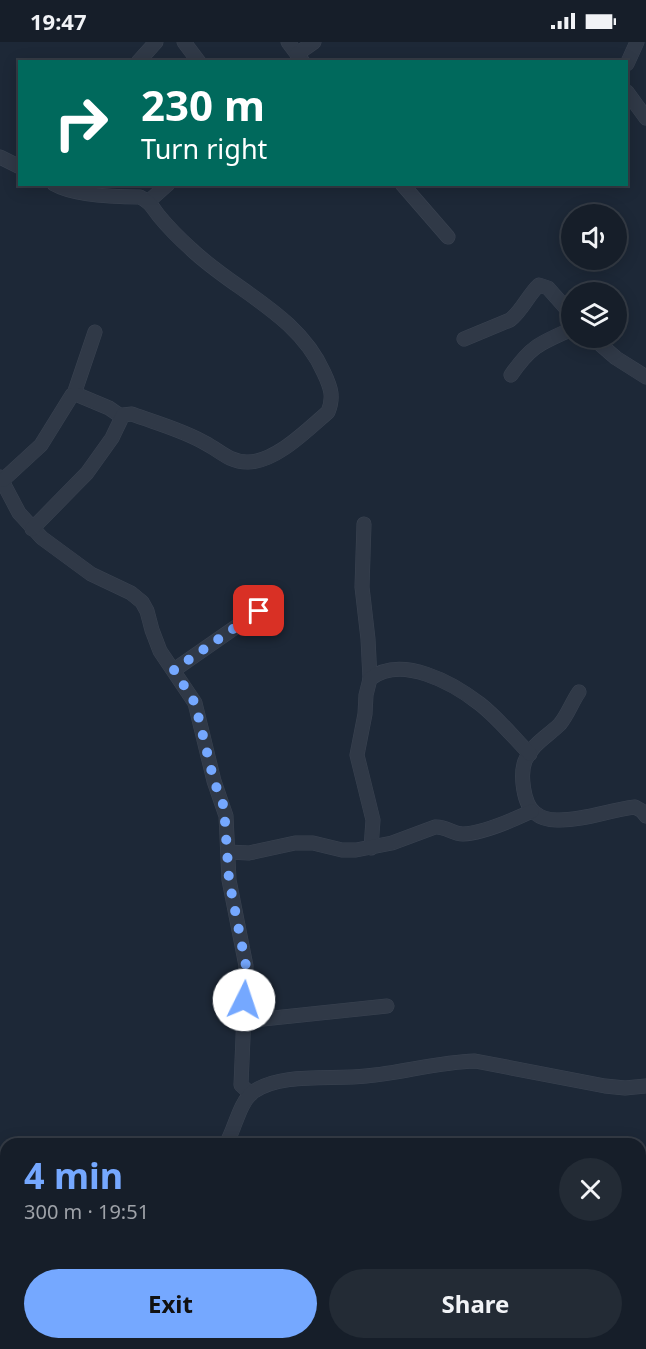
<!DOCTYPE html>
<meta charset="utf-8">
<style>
:root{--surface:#161e29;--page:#232b35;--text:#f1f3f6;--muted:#9ea2a8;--line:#353c46;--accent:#75a8ff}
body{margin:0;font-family:"Noto Sans",sans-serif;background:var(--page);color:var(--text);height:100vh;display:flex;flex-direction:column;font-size:22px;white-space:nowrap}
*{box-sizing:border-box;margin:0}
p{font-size:20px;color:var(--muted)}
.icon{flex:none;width:33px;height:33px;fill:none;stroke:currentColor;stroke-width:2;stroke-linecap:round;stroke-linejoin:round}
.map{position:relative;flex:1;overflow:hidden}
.drawer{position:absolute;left:0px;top:1096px;width:646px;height:212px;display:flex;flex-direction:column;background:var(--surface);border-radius:18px 18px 0 0;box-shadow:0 3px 15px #0003,0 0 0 2px var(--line)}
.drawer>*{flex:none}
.top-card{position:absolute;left:18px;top:18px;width:610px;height:126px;border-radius:0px;box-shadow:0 3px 15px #0003,0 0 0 2px var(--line);background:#00695c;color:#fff;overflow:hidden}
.fabs{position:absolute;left:561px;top:162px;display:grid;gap:12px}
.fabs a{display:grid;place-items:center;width:66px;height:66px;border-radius:50%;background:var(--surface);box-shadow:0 3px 15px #0003,0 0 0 2px var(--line);font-size:30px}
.pin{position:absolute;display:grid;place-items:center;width:51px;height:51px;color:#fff;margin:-26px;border-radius:12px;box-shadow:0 3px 9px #0006}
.me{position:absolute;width:66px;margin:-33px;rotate:4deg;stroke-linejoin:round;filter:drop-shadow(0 0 4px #0008)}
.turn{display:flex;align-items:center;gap:21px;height:126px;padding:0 24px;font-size:27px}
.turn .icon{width:78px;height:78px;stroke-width:2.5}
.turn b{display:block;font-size:42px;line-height:51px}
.round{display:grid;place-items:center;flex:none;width:63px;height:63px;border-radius:32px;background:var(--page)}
.overview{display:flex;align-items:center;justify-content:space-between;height:102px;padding:0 24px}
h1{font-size:36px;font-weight:700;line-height:45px;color:var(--accent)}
.primary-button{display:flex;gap:12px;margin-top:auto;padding:12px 24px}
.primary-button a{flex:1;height:69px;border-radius:36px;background:var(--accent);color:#111;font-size:24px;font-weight:700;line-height:69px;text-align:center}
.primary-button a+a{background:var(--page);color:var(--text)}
.status{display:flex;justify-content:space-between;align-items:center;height:42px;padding:0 30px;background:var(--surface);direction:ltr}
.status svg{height:16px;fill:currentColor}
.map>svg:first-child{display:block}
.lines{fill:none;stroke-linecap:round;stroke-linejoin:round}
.minor-casing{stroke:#3a4351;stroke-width:15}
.minor{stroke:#303947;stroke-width:14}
.route{stroke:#75a8ff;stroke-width:10;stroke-dasharray:0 18}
</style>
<div class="status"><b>19:47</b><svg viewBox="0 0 49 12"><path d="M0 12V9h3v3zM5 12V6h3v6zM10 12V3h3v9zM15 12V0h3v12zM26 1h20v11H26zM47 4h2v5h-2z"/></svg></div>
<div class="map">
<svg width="646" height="1307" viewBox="0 0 646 1307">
<rect width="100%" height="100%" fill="#1d2837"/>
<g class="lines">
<!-- minor casing -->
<g class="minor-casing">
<g id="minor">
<polyline points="184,0 199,20"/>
<polyline points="288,0 303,20"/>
<polyline points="297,12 314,0"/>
<polyline points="138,20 156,0"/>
<polyline points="627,22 637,0"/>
<polyline points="627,50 646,76"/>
<polyline points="0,115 20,125"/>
<polyline points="402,142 448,195"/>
<polyline points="149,159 168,142"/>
<polyline points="593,296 616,316 646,335"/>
<path d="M464,297L510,278C522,269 528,253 539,243L548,246L572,273"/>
<path d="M511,333C531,304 540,301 572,287"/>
<polyline points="74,352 95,290"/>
<polyline points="0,435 19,471 42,496 91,532 131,551 142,560 147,569 152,588 160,609 195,661 214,739 226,774 229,838 246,924 241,1043 251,1052"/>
<polyline points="3,438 41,403 72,353 78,353 109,366 122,375"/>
<polyline points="364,482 362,545 368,597 370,637"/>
<path d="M32,487L87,431L112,396L123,373L132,372C156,381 183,388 205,401C219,408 229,420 247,420C275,421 308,387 328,370C334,355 331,346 324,331C298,272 235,249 191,207C180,197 168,185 159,174C152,165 150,160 140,155C115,155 75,154 54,142"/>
<polyline points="174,628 276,557"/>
<path d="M579,650C572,660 568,672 560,682C548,694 532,702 525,719C520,732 523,762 535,771C541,776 550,778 557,778C583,779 609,768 635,765L642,769L646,774"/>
<path d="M371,806L373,778L357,713L365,672L366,653L370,637C401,612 453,641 480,662C498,676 514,696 530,712"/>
<path d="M228,810L249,811L295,801H313L342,808H356L392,801L435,785C446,784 452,792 463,792C483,791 513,778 532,769"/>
<polyline points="245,979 387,964"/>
<path d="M226,1102C235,1087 239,1061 253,1050C281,1030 332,1038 366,1034C402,1031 438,1020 475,1019L605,1044L625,1046L646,1044"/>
<polyline points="138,1307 140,1302"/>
<polyline points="444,1307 444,1302"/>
<polyline points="573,1307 576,1302"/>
</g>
</g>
<!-- minor -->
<use href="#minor" class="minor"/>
</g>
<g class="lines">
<!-- route -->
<polyline class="route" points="244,958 246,924 229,838 224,765 214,739 195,661 174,628 259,569"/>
</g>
</svg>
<div class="fabs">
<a><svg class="icon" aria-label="sound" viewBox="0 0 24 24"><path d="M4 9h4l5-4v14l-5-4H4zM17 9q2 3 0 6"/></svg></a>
<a><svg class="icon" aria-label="layers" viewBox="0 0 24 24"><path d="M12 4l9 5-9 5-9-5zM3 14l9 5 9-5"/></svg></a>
</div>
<div class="pin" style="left:259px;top:569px;background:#d93025"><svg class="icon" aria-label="arrive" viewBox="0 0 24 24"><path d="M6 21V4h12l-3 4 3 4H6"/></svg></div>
<svg class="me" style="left:244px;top:958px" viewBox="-20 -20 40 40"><circle r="19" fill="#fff"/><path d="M0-13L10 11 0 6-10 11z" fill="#75a8ff"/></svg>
<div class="top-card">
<div class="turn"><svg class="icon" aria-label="right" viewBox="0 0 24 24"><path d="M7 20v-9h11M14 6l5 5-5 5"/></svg><div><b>230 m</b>Turn right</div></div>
</div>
<section class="drawer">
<div class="overview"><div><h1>4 min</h1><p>300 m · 19:51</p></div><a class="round"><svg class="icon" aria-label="close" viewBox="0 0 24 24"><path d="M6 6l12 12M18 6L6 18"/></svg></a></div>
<div class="primary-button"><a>Exit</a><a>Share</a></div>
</section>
</div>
